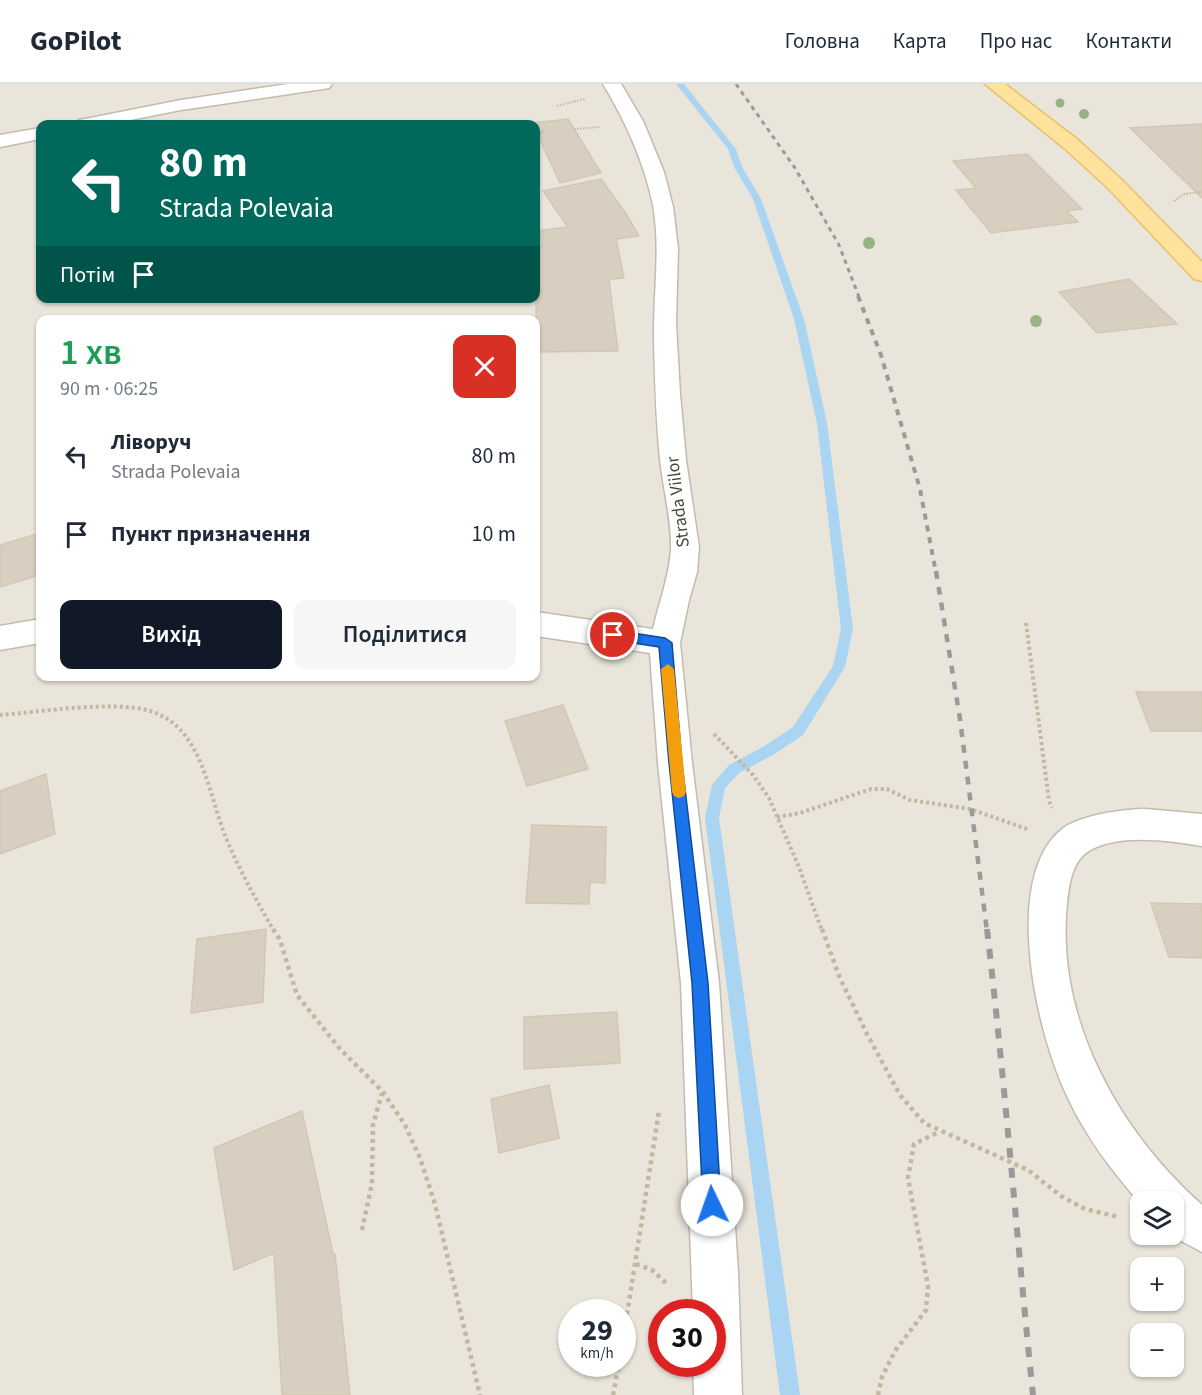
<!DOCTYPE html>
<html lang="uk">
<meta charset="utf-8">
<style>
:root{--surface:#fff;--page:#f6f6f7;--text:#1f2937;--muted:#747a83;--line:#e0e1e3;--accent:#111827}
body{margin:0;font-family:"Source Sans 3",sans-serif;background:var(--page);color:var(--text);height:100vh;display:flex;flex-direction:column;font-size:22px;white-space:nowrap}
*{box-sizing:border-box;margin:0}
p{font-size:20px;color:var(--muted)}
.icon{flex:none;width:33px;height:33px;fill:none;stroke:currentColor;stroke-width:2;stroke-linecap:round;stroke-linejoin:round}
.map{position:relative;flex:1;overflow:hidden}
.panel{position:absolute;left:36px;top:231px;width:504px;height:366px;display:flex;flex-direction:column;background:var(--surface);border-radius:12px;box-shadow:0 2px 4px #0004}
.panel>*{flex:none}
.guide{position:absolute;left:36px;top:36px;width:504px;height:183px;border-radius:12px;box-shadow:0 2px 4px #0004;background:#00695c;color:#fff;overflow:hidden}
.tools{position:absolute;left:1130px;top:1107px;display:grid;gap:12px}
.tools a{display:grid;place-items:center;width:54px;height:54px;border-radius:12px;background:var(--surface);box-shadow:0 2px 4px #0004;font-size:30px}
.speed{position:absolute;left:558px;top:1215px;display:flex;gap:12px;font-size:30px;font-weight:700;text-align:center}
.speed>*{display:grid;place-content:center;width:78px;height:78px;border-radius:50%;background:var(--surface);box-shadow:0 2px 4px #0004;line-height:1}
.speed small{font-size:15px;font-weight:400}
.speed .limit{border:9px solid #d22;background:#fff;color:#111}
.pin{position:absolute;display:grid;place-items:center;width:51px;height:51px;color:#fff;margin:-26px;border:3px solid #fff;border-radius:50%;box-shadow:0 2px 6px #0007}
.me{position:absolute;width:66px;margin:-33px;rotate:357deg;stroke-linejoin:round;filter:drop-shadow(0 0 4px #0008)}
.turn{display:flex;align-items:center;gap:21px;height:126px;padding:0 24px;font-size:27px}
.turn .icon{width:78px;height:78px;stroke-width:2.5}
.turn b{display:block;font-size:42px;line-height:51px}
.then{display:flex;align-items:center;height:57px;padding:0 24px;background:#0003;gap:12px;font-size:22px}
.round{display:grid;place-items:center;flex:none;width:63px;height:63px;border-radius:12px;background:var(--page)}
.headline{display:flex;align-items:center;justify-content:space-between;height:102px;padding:0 24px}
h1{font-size:36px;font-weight:600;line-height:45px;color:#1e9e55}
.button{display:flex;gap:12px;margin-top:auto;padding:12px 24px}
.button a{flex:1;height:69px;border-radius:12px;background:var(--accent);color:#fff;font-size:24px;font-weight:600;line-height:69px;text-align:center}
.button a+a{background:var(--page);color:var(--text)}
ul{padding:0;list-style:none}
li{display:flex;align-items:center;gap:18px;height:78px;padding:0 24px}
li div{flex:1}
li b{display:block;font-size:22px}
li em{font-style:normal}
header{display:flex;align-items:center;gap:36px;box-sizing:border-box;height:84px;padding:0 30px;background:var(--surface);border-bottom:2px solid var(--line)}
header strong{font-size:28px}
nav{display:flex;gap:33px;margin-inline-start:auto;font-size:21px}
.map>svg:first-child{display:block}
.residential{fill:#eae5da;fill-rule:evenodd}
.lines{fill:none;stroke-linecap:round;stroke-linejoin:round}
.stream{fill:#a9d4f2;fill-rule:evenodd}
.building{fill:#d8cfc1;stroke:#d3c7b4;stroke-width:1.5}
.minor-casing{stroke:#c2bbae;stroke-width:3}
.primary-casing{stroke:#e6c16a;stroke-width:3}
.path-far2{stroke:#c4b79f;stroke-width:2;stroke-dasharray:1.5 1.5;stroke-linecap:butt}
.path-far1{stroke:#c4b79f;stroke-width:4;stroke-dasharray:3 3;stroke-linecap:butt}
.path{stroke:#c4b79f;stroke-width:4.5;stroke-dasharray:4 4;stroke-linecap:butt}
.minor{fill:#fff;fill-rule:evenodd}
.primary{fill:#ffe39c;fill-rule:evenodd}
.rail-far3{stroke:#9a9a9a;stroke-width:3;stroke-dasharray:4.5 4.5;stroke-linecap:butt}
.rail-far2{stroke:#9a9a9a;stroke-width:4;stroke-dasharray:6 6;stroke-linecap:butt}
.rail-far1{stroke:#9a9a9a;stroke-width:4.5;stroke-dasharray:8 8;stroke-linecap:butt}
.rail{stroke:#9a9a9a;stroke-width:6;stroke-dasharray:10 10;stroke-linecap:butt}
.tree{fill:#97b381}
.route{fill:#1a73e8;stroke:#114b97;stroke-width:1.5}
.slow{fill:#f59e0b}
.labels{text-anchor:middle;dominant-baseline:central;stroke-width:5;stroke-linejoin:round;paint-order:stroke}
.street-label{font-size:18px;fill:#4b4439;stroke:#fff}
</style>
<header>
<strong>GoPilot</strong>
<nav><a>Головна</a><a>Карта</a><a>Про нас</a><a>Контакти</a></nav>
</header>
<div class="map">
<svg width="1202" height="1311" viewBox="0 0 1202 1311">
<rect width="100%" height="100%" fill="#f6f3ec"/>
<!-- residential -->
<path class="residential" d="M0,0H1202V1311H0ZM40,40H536V214H40ZM40,236H536V592H40ZM1140,1118H1173V1150H1140ZM1140,1184H1173V1216H1140ZM572,1228H622V1280H572ZM662,1228H712V1280H662ZM1140,1250H1173V1282H1140Z"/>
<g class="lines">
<!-- stream -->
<polygon class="stream" points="676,0 684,0 736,65 742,83 761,115 804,235 827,339 853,545 845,583 803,651 773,671 739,689 725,704 719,734 800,1311 780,1311 705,734 712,701 729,681 763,663 793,643 833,582 841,545 817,339 794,235 753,115 734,83 728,65"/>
</g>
<!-- building -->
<g class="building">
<polygon points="568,35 601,89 560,99 536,47 536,40 532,39"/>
<polygon points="1202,40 1202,114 1130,44"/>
<polygon points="1027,70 1082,125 1067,127 1078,138 991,149 956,106 976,104 953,77"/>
<polygon points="601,95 625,128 639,152 616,155 624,194 609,195 618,267 536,268 536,147 568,143 543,107"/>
<polygon points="1129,195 1177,240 1097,249 1059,208"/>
<polygon points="40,449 40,491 0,503 0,461"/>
<polygon points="1136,608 1202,608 1202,647 1151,647"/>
<polygon points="563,621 588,685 527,702 505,637"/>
<polygon points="46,690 55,750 0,770 0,707"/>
<polygon points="532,741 606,743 605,799 590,798 589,820 526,819"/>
<polygon points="1151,819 1202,820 1202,874 1169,873"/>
<polygon points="266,845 263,918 191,929 197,855"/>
<polygon points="617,928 620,979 524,985 524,933"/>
<polygon points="549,1001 559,1054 499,1069 491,1015"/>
<polygon points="302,1027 333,1170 335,1170 350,1311 282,1311 274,1169 234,1186 214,1064"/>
</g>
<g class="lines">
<!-- minor casing -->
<g class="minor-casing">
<g id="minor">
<polygon points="288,0 332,0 329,4 323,5 181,26 110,40 76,40 79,36 85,35 181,16"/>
<path d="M603,0H621L643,37L664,88L673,123L678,165L676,239L680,310L686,376L699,463L697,488L689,516L680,559L692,679L719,899L738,1188L742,1311H694L693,1280H712V1228H693L681,899L658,679L650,569L536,552V528L653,545C659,519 669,493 671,466C672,436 663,405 660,375C656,336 655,297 654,257C653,212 661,166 653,121C644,78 626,38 603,0Z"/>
<polygon points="40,44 40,55 0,63 0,51"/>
<polygon points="40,535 40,559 0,566 0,542"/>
<path d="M1146,725L1202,730V762C1170,757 1119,749 1089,767C1072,777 1069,801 1067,819C1055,935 1119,1047 1202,1121V1168L1168,1150H1173V1118H1140V1119C1112,1087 1086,1053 1068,1014C1038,954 1000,795 1062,745C1080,731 1124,725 1146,725Z"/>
</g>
</g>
<!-- primary casing -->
<g class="primary-casing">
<polygon id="primary" points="985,0 1005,0 1078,56 1122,96 1202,178 1202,197 1194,195 1108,104 1064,64"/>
</g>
<!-- path-far2 -->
<g class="path-far2">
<polyline points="557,22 585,15"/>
<polyline points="574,45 599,43"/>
<polyline points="536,55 544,46"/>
<polyline points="1174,117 1184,110 1202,108"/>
</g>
<!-- path-far1 -->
<g class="path-far1">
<polyline points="1026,539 1049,717 1052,724"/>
<path d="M0,631C41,628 112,616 150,627C203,643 208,710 226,754C240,787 256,816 274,847"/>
<polyline points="714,650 753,691 769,714 799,783 822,847"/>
<polyline points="777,733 800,729 871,705 887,705 910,716 970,725 1030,746"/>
</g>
<!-- path -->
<g class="path">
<polyline points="273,845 280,856 297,911 340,965 383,1008 405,1041 420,1074 435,1120 480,1311"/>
<polyline points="822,845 839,892 867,950 900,1011 924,1039 1028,1086 1061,1112 1085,1125 1119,1133"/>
<polyline points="362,1146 372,1099 373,1041 382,1009"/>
<polyline points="636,1180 652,1186 667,1200"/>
<polyline points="622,1262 659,1027"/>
<polyline points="613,1311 619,1280"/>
<polyline points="878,1311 882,1293 895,1267 926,1226 928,1202 908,1094 914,1060 939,1048"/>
</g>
<!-- minor -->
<use href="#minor" class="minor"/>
<!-- primary -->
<use href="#primary" class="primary"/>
<!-- rail-far3 -->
<polyline class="rail-far3" points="736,0 795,84 839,161 859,213"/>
<!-- rail-far2 -->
<polyline class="rail-far2" points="858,212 881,271 920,405 936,489"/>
<!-- rail-far1 -->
<polyline class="rail-far1" points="936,487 960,635 987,847"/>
<!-- rail -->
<path class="rail" d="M987,845C1005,1000 1017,1156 1033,1311"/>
</g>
<!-- trees -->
<g class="tree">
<circle cx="1060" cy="19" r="4.5"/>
<circle cx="1084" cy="30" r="5"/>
<circle cx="869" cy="159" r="6"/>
<circle cx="1036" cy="237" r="6"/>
</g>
<!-- route -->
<polygon class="route" points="613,546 665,554 672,559 682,679 708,899 721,1121 718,1128 712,1131 705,1128 703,1121 692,899 669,679 659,563 608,555 607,551"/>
<!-- slow -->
<polygon class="slow" points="668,580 674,585 686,708 684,712 679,714 674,712 672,708 661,585"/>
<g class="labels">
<!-- street labels -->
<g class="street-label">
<text transform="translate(678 418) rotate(-97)">Strada Viilor</text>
</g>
</g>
</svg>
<div class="tools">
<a><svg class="icon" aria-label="layers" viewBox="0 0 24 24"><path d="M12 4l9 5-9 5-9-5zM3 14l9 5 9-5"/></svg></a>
<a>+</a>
<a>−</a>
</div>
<div class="speed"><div>29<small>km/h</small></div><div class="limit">30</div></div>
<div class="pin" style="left:613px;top:551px;background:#d93025"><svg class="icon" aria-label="arrive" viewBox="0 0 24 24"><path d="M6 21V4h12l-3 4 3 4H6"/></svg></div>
<svg class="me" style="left:712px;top:1121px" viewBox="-20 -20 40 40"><circle r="19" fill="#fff"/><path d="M0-13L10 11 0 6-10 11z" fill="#1a73e8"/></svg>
<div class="guide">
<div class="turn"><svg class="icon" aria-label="left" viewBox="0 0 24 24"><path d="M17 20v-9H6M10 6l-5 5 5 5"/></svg><div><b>80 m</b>Strada Polevaia</div></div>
<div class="then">Потім<svg class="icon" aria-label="arrive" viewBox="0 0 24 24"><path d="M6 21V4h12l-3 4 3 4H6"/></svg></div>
</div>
<section class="panel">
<div class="headline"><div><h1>1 хв</h1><p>90 m · 06:25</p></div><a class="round" style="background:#d93025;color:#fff"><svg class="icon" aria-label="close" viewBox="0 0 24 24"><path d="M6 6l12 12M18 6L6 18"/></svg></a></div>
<ul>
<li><svg class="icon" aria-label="left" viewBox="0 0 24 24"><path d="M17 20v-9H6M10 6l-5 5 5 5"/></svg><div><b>Ліворуч</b><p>Strada Polevaia</p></div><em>80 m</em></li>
<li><svg class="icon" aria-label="arrive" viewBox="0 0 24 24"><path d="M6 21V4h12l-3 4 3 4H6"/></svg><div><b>Пункт призначення</b></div><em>10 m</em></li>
</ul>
<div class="button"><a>Вихід</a><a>Поділитися</a></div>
</section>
</div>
